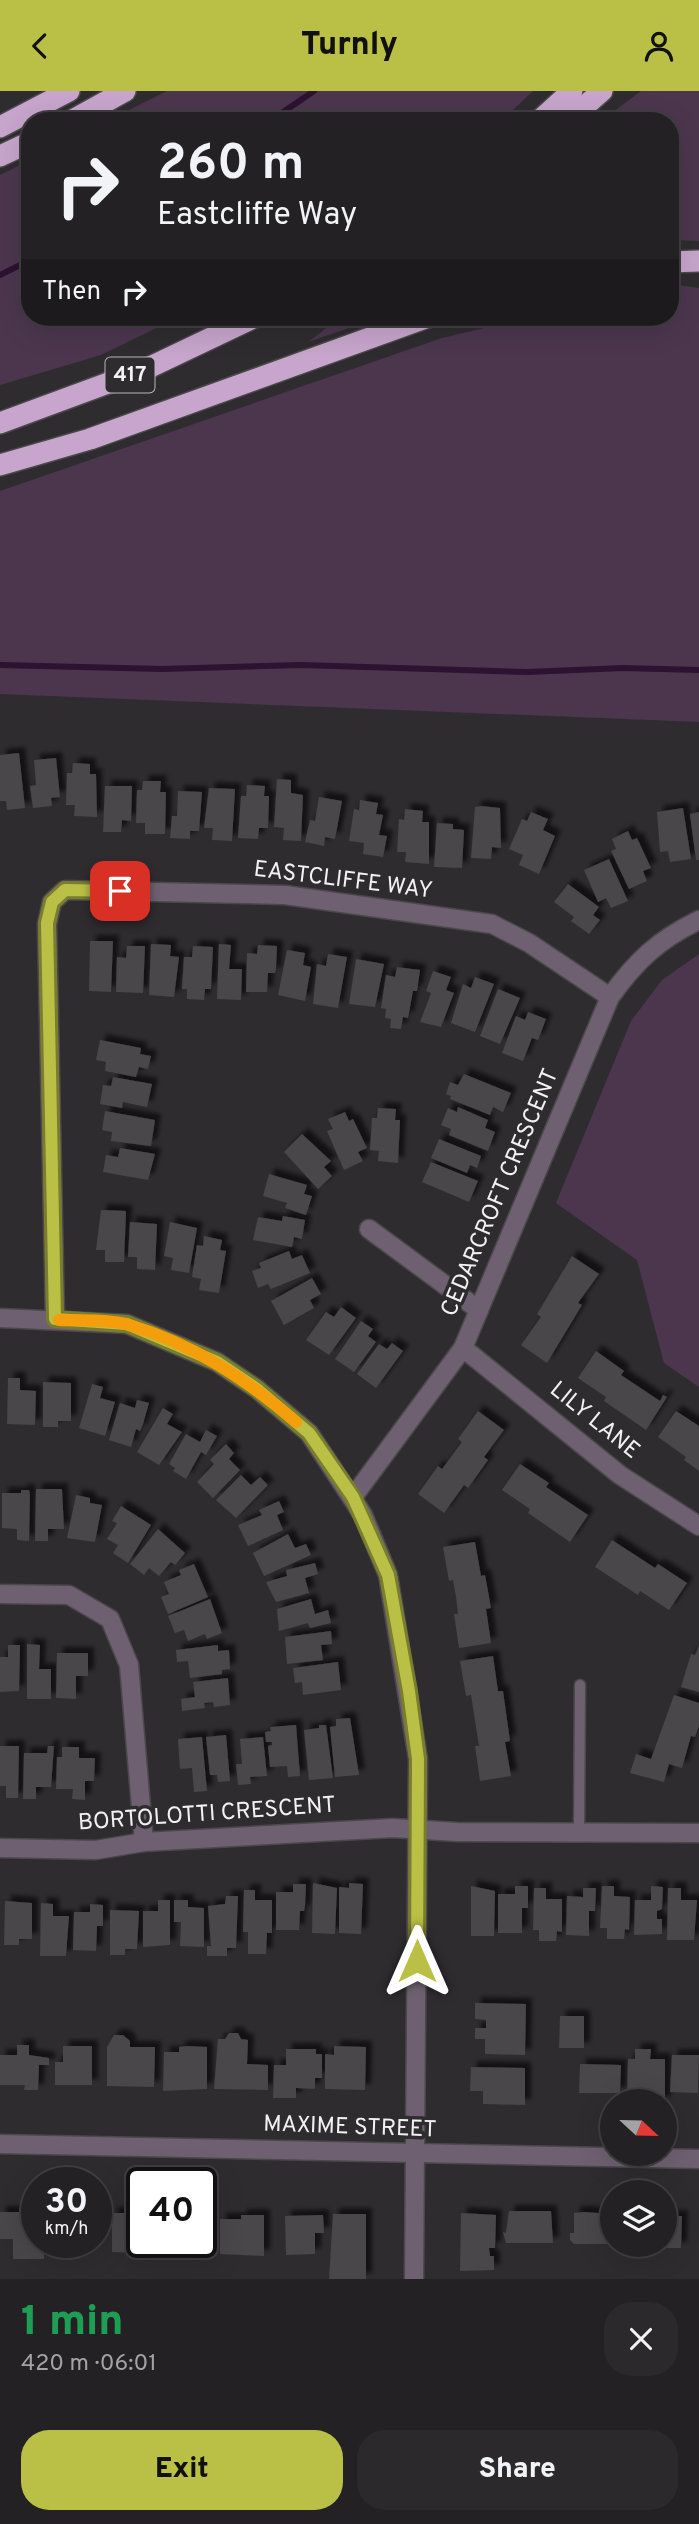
<!DOCTYPE html>
<meta charset="utf-8">
<style>
:root{--surface:#232124;--page:#2b292c;--text:#f1f3f6;--muted:#a3a3a6;--line:#403e41;--accent:#bac045}
body{margin:0;font-family:Overpass,sans-serif;background:var(--page);color:var(--text);height:100vh;display:flex;flex-direction:column;font-size:26px;white-space:nowrap}
*{box-sizing:border-box;margin:0}
p{font-size:23px;color:var(--muted)}
.icon{flex:none;width:38px;height:38px;fill:none;stroke:currentColor;stroke-width:2;stroke-linecap:round;stroke-linejoin:round}
.map{position:relative;height:2188px;overflow:hidden}
.drawer{display:flex;flex-direction:column;background:var(--surface);flex:1}
.drawer>*{flex:none}
.banner{position:absolute;left:21px;top:21px;width:658px;height:214px;border-radius:28px;box-shadow:0 7px 28px #0002,0 0 0 2px var(--line);background:#232124;color:var(--text);overflow:hidden}
.needle{width:46px;rotate:112deg}
.fabs{position:absolute;left:600px;top:1998px;display:grid;gap:14px}
.fabs a{display:grid;place-items:center;width:77px;height:77px;border-radius:50%;background:var(--surface);box-shadow:0 7px 28px #0002,0 0 0 2px var(--line);font-size:35px}
.speed{position:absolute;left:21px;top:2076px;display:flex;gap:14px;font-size:35px;font-weight:700;text-align:center}
.speed>*{display:grid;place-content:center;width:91px;height:91px;border-radius:50%;background:var(--surface);box-shadow:0 7px 28px #0002,0 0 0 2px var(--line);line-height:1}
.speed small{font-size:18px;font-weight:400}
.speed .limit{border:4px solid #111;border-radius:10px;background:#fff;color:#111}
.pin{position:absolute;display:grid;place-items:center;width:60px;height:60px;color:#fff;margin:-30px;border-radius:14px;box-shadow:0 4px 10px #0006}
.me{position:absolute;width:77px;margin:-38px;rotate:0deg;stroke-linejoin:round;filter:drop-shadow(0 0 5px #0008)}
.turn{display:flex;align-items:center;gap:24px;height:147px;padding:0 21px;font-size:32px}
.turn .icon{width:91px;height:91px;stroke-width:2.5}
.turn b{display:block;font-size:49px;line-height:60px}
.then{display:flex;align-items:center;height:66px;padding:0 21px;background:#0003;gap:14px;font-size:26px}
.round{display:grid;place-items:center;flex:none;width:74px;height:74px;border-radius:28px;background:var(--page)}
.overview{display:flex;align-items:center;justify-content:space-between;height:119px;padding:0 21px}
h1{font-size:42px;font-weight:800;line-height:52px;color:#1e9e55}
.button{display:flex;gap:14px;margin-top:auto;padding:14px 21px}
.button a{flex:1;height:80px;border-radius:28px;background:var(--accent);color:#111;font-size:28px;font-weight:800;line-height:80px;text-align:center}
.button a+a{background:var(--page);color:var(--text)}
header{display:flex;justify-content:space-between;align-items:center;height:91px;padding:0 21px;background:var(--accent);color:#111;font-size:32px;font-weight:800}
.map>svg:first-child{display:block}
.green{fill:#4b364e}
.lines{fill:none;stroke-linecap:round;stroke-linejoin:round}
.stream{stroke:#2d1231;stroke-width:6}
.building{fill:#49464a;filter:url(#shadow)}
.service-casing{stroke:#4a484b;stroke-width:13}
.minor-casing{stroke:#4a484b;stroke-width:21}
.tertiary-casing{stroke:#4a484b;stroke-width:21}
.motorway-casing{stroke:#4a484b;stroke-width:24}
.service{stroke:#6e6070;stroke-width:10}
.minor{stroke:#6e6070;stroke-width:18}
.tertiary{stroke:#6e6070;stroke-width:18}
.motorway{stroke:#c7a5cc;stroke-width:21}
.route-casing{stroke:#797d2d;stroke-width:18}
.route{stroke:#bac045;stroke-width:12}
.slow{stroke:#f59e0b;stroke-width:12}
.labels{text-anchor:middle;dominant-baseline:central;stroke-width:7;stroke-linejoin:round;paint-order:stroke}
.shield{fill:#2f2c30;stroke:#b8b6b8;stroke-width:2}
.shield-label{font-size:21px;font-weight:bold;fill:#f3f1f3}
.street-label{font-size:23px;fill:#f3f1f3;stroke:#2f2c30}
</style>
<header><svg class="icon" aria-label="back" viewBox="0 0 24 24"><path d="M15 5l-7 7 7 7"/></svg>Turnly<svg class="icon" aria-label="person" viewBox="0 0 24 24"><circle cx="12" cy="8" r="4"/><path d="M4 21q1-7 8-7t8 7"/></svg></header>
<div class="map">
<svg width="699" height="2188" viewBox="0 0 699 2188">
<defs>
<filter id="shadow"><feDropShadow dx="6" dy="-6" stdDeviation="2" flood-color="#0009"/></filter>
</defs>
<rect width="100%" height="100%" fill="#2f2c30"/>
<!-- green -->
<g class="green">
<polygon points="167,0 533,0 501,30 107,30"/>
<polygon points="641,0 699,0 699,150 670,149 670,30 601,30"/>
<polygon points="30,69 30,226 179,226 101,264 0,294 0,84"/>
<polygon points="670,193 699,197 699,631 0,603 0,400 442,247 531,226 670,226"/>
<polygon points="341,226 381,226 308,251"/>
<polygon points="699,863 699,1296 664,1272 637,1169 556,1112 631,930 662,889"/>
</g>
<g class="lines">
<!-- stream -->
<g class="stream">
<polyline points="270,30 314,0"/>
<polyline points="0,184 30,169"/>
<polyline points="0,574 162,578 301,574 527,581 623,577 699,579"/>
</g>
</g>
<!-- building -->
<g class="building">
<polygon points="19,662 25,717 7,719 6,710 0,710 0,664"/>
<polygon points="56,667 60,706 51,707 52,715 33,717 30,695 36,694 34,669"/>
<polygon points="73,672 90,673 90,683 96,683 97,726 74,725 75,714 66,714 67,682 72,682"/>
<polygon points="277,688 291,689 291,702 303,704 301,750 283,749 284,737 274,736"/>
<polygon points="143,690 161,690 160,701 166,701 165,743 145,743 145,732 136,732 137,699 142,699"/>
<polygon points="247,694 265,695 264,705 269,705 268,737 259,737 258,748 238,747 241,705 246,705"/>
<polygon points="105,695 132,695 131,730 122,729 121,741 103,741"/>
<polygon points="209,697 235,698 232,750 212,749 213,737 204,737"/>
<polygon points="178,700 202,701 199,740 190,740 190,748 170,747 172,725 177,725"/>
<polygon points="319,706 342,710 335,748 325,746 324,755 305,751 310,729 315,730"/>
<polygon points="360,709 378,712 376,723 383,724 379,744 387,745 383,766 363,763 364,752 349,750 354,718 359,719"/>
<polygon points="481,715 500,717 501,757 492,756 491,768 471,767 475,716"/>
<polygon points="683,717 691,768 670,771 668,760 660,761 657,721"/>
<polygon points="405,718 423,720 422,731 429,731 429,773 405,771 406,761 397,761 399,728 404,729"/>
<polygon points="531,721 548,728 543,739 555,745 539,783 519,774 523,764 509,758 522,728 527,730"/>
<polygon points="699,721 699,769 696,769 690,723"/>
<polygon points="437,732 453,733 453,738 464,739 462,777 434,776"/>
<polygon points="628,740 632,749 637,747 651,777 643,780 647,790 629,798 611,760 616,758 612,748"/>
<polygon points="609,768 628,810 611,817 606,807 598,811 584,779"/>
<polygon points="568,793 599,816 593,824 600,829 589,843 571,830 574,826 554,811"/>
<polygon points="90,850 113,850 111,901 89,900"/>
<polygon points="151,853 171,854 170,865 179,866 174,906 149,904"/>
<polygon points="219,853 231,854 229,878 242,878 241,909 217,908"/>
<polygon points="258,854 277,855 276,877 275,882 268,882 267,901 246,901 247,862 257,863"/>
<polygon points="127,855 145,855 143,902 116,901 117,866 126,867"/>
<polygon points="193,855 213,856 211,898 205,898 204,909 187,908 187,898 182,898 184,866 192,866"/>
<polygon points="287,859 305,862 303,874 311,876 305,910 278,904"/>
<polygon points="328,863 347,866 338,917 313,913 317,873 326,875"/>
<polygon points="356,868 384,873 375,916 349,913"/>
<polygon points="397,876 420,879 417,900 413,900 408,927 403,926 401,938 390,937 391,928 385,927 386,918 381,917 386,884 395,886"/>
<polygon points="433,880 451,886 446,899 454,902 441,936 420,931 431,902 426,900"/>
<polygon points="475,886 494,893 475,941 451,932 463,893 471,897"/>
<polygon points="498,898 520,907 500,953 480,945"/>
<polygon points="528,921 546,928 538,949 532,947 523,970 502,962 516,925 525,929"/>
<polygon points="100,949 141,957 140,963 151,965 148,978 139,976 136,986 105,980 106,971 96,969"/>
<polygon points="464,983 511,1002 503,1021 493,1016 490,1024 450,1008 451,1005 446,1003 450,991 458,994"/>
<polygon points="113,986 152,993 147,1016 123,1011 122,1017 100,1013 103,994 111,995"/>
<polygon points="458,1016 488,1029 485,1037 495,1041 488,1060 449,1044 451,1038 441,1034 448,1017 457,1021"/>
<polygon points="378,1017 396,1018 395,1029 400,1029 398,1072 378,1070 379,1060 370,1059 372,1027 377,1027"/>
<polygon points="105,1020 155,1029 151,1055 111,1050 112,1041 102,1039"/>
<polygon points="345,1021 349,1030 353,1028 367,1057 358,1061 363,1070 344,1079 327,1040 333,1038 328,1028"/>
<polygon points="302,1043 331,1070 324,1076 332,1085 318,1098 284,1061"/>
<polygon points="439,1048 481,1065 477,1077 470,1074 467,1082 431,1067"/>
<polygon points="120,1057 155,1063 148,1089 103,1081 106,1064 118,1066"/>
<polygon points="431,1071 478,1090 469,1111 422,1091"/>
<polygon points="269,1083 307,1094 304,1103 312,1105 306,1124 285,1117 287,1112 263,1105"/>
<polygon points="101,1119 126,1120 124,1171 105,1171 105,1159 96,1159"/>
<polygon points="283,1125 305,1129 302,1148 294,1146 292,1156 253,1149 258,1126 282,1130"/>
<polygon points="130,1131 157,1133 155,1179 137,1178 137,1166 128,1166"/>
<polygon points="170,1131 197,1137 189,1182 171,1179 173,1167 164,1165"/>
<polygon points="204,1145 222,1149 220,1159 226,1160 219,1202 199,1199 201,1188 192,1186 197,1154 203,1155"/>
<polygon points="289,1160 292,1168 302,1164 310,1182 271,1198 268,1193 258,1197 252,1180 261,1177 259,1172"/>
<polygon points="572,1165 599,1183 578,1212 582,1214 547,1272 521,1254 541,1226 537,1223"/>
<polygon points="312,1187 321,1203 310,1209 314,1217 284,1234 271,1210"/>
<polygon points="341,1216 356,1227 329,1264 306,1249 326,1221 334,1226"/>
<polygon points="361,1230 373,1238 368,1245 376,1251 354,1281 335,1268"/>
<polygon points="392,1252 403,1260 376,1297 357,1283 379,1253 387,1258"/>
<polygon points="596,1260 624,1280 621,1284 660,1310 663,1304 667,1306 646,1339 604,1310 606,1306 578,1287"/>
<polygon points="8,1287 20,1287 20,1299 36,1300 35,1334 7,1333"/>
<polygon points="43,1291 71,1292 71,1330 58,1330 58,1336 43,1336"/>
<polygon points="92,1293 103,1296 100,1307 115,1311 105,1345 79,1337"/>
<polygon points="137,1309 149,1312 143,1333 140,1340 136,1338 131,1356 109,1349 120,1312 135,1317"/>
<polygon points="163,1317 173,1323 167,1333 182,1341 159,1374 137,1361"/>
<polygon points="478,1320 504,1339 484,1366 488,1369 468,1397 464,1394 444,1422 418,1403 438,1375 442,1378 462,1351 458,1348"/>
<polygon points="676,1320 699,1335 699,1380 684,1369 686,1366 658,1346"/>
<polygon points="206,1339 217,1345 206,1364 201,1361 186,1388 173,1380 175,1377 169,1373 186,1343 200,1351"/>
<polygon points="226,1353 234,1362 229,1368 240,1379 213,1407 197,1391 214,1373 210,1369"/>
<polygon points="520,1373 549,1392 546,1396 588,1424 570,1451 528,1422 530,1418 502,1399"/>
<polygon points="241,1384 251,1394 260,1386 268,1394 236,1427 216,1409"/>
<polygon points="36,1398 62,1398 64,1438 48,1438 48,1450 35,1450"/>
<polygon points="21,1399 29,1399 30,1404 29,1450 17,1449 17,1438 2,1437 2,1402 21,1402"/>
<polygon points="76,1404 90,1407 90,1412 102,1414 95,1451 67,1447"/>
<polygon points="279,1410 284,1421 277,1424 283,1439 248,1455 238,1434 262,1424 259,1419"/>
<polygon points="121,1415 151,1434 128,1472 113,1462 118,1454 107,1448 117,1432 112,1430"/>
<polygon points="158,1438 185,1462 175,1474 171,1471 159,1485 149,1477 144,1484 130,1473"/>
<polygon points="288,1443 295,1457 306,1453 311,1464 264,1485 253,1462"/>
<polygon points="612,1449 655,1477 658,1473 687,1492 669,1519 640,1500 638,1504 595,1476"/>
<polygon points="475,1451 481,1485 485,1484 491,1517 486,1518 491,1552 459,1557 454,1523 458,1523 456,1506 453,1489 449,1490 443,1456"/>
<polygon points="315,1472 318,1483 305,1487 309,1502 276,1511 266,1491 287,1485 286,1479"/>
<polygon points="194,1473 208,1506 168,1523 161,1506 169,1503 164,1491 181,1484 179,1479"/>
<polygon points="210,1508 222,1542 207,1548 205,1543 188,1550 184,1539 175,1542 168,1525"/>
<polygon points="311,1508 315,1523 328,1519 331,1532 310,1537 308,1532 279,1540 277,1518"/>
<polygon points="331,1540 332,1553 321,1554 323,1569 287,1573 285,1546"/>
<polygon points="27,1553 40,1554 39,1578 51,1578 51,1608 27,1608"/>
<polygon points="8,1554 20,1554 19,1600 0,1601 0,1566 8,1566"/>
<polygon points="218,1554 218,1560 229,1559 230,1578 222,1579 222,1583 190,1587 188,1570 177,1571 176,1559"/>
<polygon points="699,1554 699,1601 681,1596 691,1563 695,1564"/>
<polygon points="57,1562 88,1562 88,1585 76,1585 76,1608 56,1607"/>
<polygon points="493,1565 498,1600 503,1600 510,1650 505,1651 511,1685 480,1690 475,1655 479,1655 471,1604 466,1605 460,1570"/>
<polygon points="338,1571 341,1599 303,1604 302,1591 295,1592 293,1577"/>
<polygon points="228,1587 230,1614 214,1616 213,1611 204,1612 205,1617 182,1620 181,1608 195,1606 193,1591"/>
<polygon points="674,1604 699,1612 699,1635 695,1646 691,1645 682,1677 669,1673 664,1691 630,1682 636,1663 651,1668"/>
<polygon points="350,1627 359,1684 335,1686 330,1636 336,1635 336,1628"/>
<polygon points="296,1634 300,1685 288,1686 287,1675 270,1676 268,1655 272,1654 272,1651 266,1651 265,1641 271,1640 270,1636"/>
<polygon points="319,1634 326,1634 333,1687 309,1689 304,1639 319,1637"/>
<polygon points="226,1644 230,1690 218,1691 217,1684 210,1684 206,1646"/>
<polygon points="202,1646 207,1700 194,1701 192,1677 180,1678 178,1648"/>
<polygon points="263,1646 267,1685 250,1686 251,1693 238,1694 236,1673 242,1673 240,1648"/>
<polygon points="0,1655 19,1655 18,1707 6,1707 6,1695 0,1695"/>
<polygon points="48,1655 54,1655 51,1696 36,1696 36,1708 23,1708 24,1662 47,1662"/>
<polygon points="62,1656 79,1656 79,1667 95,1667 94,1690 85,1690 85,1709 72,1708 73,1698 56,1698 57,1666 62,1666"/>
<polygon points="313,1792 337,1797 335,1843 312,1842"/>
<polygon points="349,1792 363,1793 361,1843 339,1842 339,1796 349,1797"/>
<polygon points="293,1793 306,1793 305,1815 304,1820 300,1820 299,1839 276,1839 276,1801 293,1801"/>
<polygon points="471,1795 495,1800 494,1845 471,1845"/>
<polygon points="515,1795 528,1795 528,1817 522,1817 522,1842 498,1842 498,1803 515,1803"/>
<polygon points="602,1795 614,1795 614,1805 630,1806 629,1839 625,1838 624,1848 607,1848 607,1837 600,1837"/>
<polygon points="651,1795 663,1796 662,1818 657,1820 657,1828 662,1828 662,1843 634,1844 635,1809 651,1809"/>
<polygon points="534,1797 546,1797 546,1808 562,1808 562,1841 557,1840 556,1850 539,1850 539,1839 533,1839"/>
<polygon points="583,1797 596,1797 595,1820 589,1820 589,1845 566,1844 567,1805 583,1806"/>
<polygon points="668,1797 681,1797 681,1809 697,1809 694,1849 667,1849"/>
<polygon points="244,1799 255,1799 255,1809 272,1809 272,1842 267,1842 266,1863 248,1863 248,1841 243,1841"/>
<polygon points="226,1805 238,1805 236,1857 227,1857 227,1865 207,1865 207,1855 211,1855 208,1815 225,1813"/>
<polygon points="158,1809 170,1809 170,1854 143,1856 143,1820 158,1820"/>
<polygon points="174,1809 188,1809 188,1816 204,1817 204,1856 180,1855 181,1831 174,1831"/>
<polygon points="5,1810 32,1812 32,1848 19,1848 19,1854 4,1854"/>
<polygon points="41,1812 53,1813 53,1825 69,1825 66,1865 40,1865"/>
<polygon points="90,1813 103,1814 103,1835 97,1835 96,1860 73,1859 74,1821 90,1821"/>
<polygon points="110,1819 139,1820 137,1858 125,1858 125,1864 110,1864"/>
<polygon points="475,1912 526,1913 525,1964 485,1963 485,1948 475,1948 475,1937 486,1937 486,1929 475,1928"/>
<polygon points="560,1925 584,1925 584,1957 559,1957"/>
<polygon points="229,1942 238,1942 241,1948 248,1949 247,1973 268,1974 268,1999 214,1998 218,1948 225,1948"/>
<polygon points="114,1944 123,1944 130,1950 130,1956 155,1956 154,1996 107,1995 107,1956"/>
<polygon points="17,1954 29,1954 29,1964 49,1967 49,1974 39,1974 38,1999 24,1999 25,1994 0,1994 0,1964 17,1964"/>
<polygon points="63,1955 92,1955 92,1994 55,1994 55,1971 63,1971"/>
<polygon points="186,1955 207,1956 207,1998 163,2000 164,1961 179,1961 179,1956"/>
<polygon points="334,1955 366,1956 365,1999 325,1998 325,1963 334,1964"/>
<polygon points="286,1958 316,1958 316,1963 322,1963 322,1987 315,1987 315,1998 296,1997 296,2007 273,2007 274,1974 286,1974"/>
<polygon points="635,1958 651,1958 650,1968 665,1968 665,2011 627,2011 628,1968 635,1968"/>
<polygon points="672,1964 699,1964 698,2002 670,2001"/>
<polygon points="580,1973 621,1974 620,2002 579,2002"/>
<polygon points="471,1976 525,1977 525,2014 483,2013 483,2000 470,2000"/>
<polygon points="509,2120 551,2120 553,2152 506,2152 503,2141 506,2142"/>
<polygon points="0,2121 36,2121 37,2151 44,2151 44,2168 13,2168 13,2148 0,2148"/>
<polygon points="96,2121 100,2121 99,2153 76,2153 96,2151"/>
<polygon points="584,2121 612,2123 612,2153 574,2153 570,2149 570,2142 574,2142 574,2122"/>
<polygon points="112,2122 142,2122 141,2162 112,2161"/>
<polygon points="461,2122 496,2124 495,2157 489,2157 490,2165 494,2165 494,2179 460,2180"/>
<polygon points="333,2123 366,2123 366,2188 329,2188"/>
<polygon points="241,2124 264,2124 264,2165 220,2163 220,2128 241,2128"/>
<polygon points="323,2124 324,2142 315,2142 315,2163 286,2164 285,2125"/>
<polygon points="665,2125 682,2125 681,2157 648,2157 665,2154"/>
<polygon points="171,2151 200,2151 200,2160 171,2159"/>
</g>
<g class="lines">
<!-- service casing -->
<g class="service-casing">
<polyline id="service" points="579,1743 580,1594"/>
</g>
<!-- minor casing -->
<g class="minor-casing">
<g id="minor">
<polyline points="369,1138 479,1219"/>
<polyline points="55,1228 47,833 52,811 65,799 285,804 492,833 529,852 610,906"/>
<polyline points="463,1257 620,1384 699,1435"/>
<path d="M353,1406L463,1257L610,906C636,870 658,849 699,829"/>
<polyline points="0,1503 69,1504 110,1528 129,1574 144,1751"/>
<polyline points="0,1757 96,1759 144,1751 393,1737 457,1741 699,1742"/>
<polyline points="0,2053 699,2068"/>
</g>
</g>
<!-- tertiary casing -->
<g class="tertiary-casing">
<polyline id="tertiary" points="0,1227 127,1233 217,1271 257,1298 309,1342 363,1424 388,1484 418,1668 414,2188"/>
</g>
<!-- motorway casing -->
<g class="motorway-casing">
<g id="motorway">
<polyline points="71,30 125,0"/>
<polyline points="539,30 572,0"/>
<polyline points="568,30 602,0"/>
<polyline points="0,36 69,0"/>
<polyline points="0,65 30,51"/>
<polyline points="670,171 699,170"/>
<polyline points="0,332 146,278 255,226"/>
<polyline points="0,374 90,348 428,226"/>
</g>
</g>
<!-- service -->
<use href="#service" class="service"/>
<!-- minor -->
<use href="#minor" class="minor"/>
<!-- tertiary -->
<use href="#tertiary" class="tertiary"/>
<!-- motorway -->
<use href="#motorway" class="motorway"/>
</g>
<g class="lines">
<!-- route casing -->
<g class="route-casing">
<polyline id="route" points="120,800 65,799 52,811 47,832 55,1228 127,1233 217,1271 257,1298 309,1342 353,1406 388,1484 409,1600 418,1668 417,1870"/>
</g>
<!-- route -->
<use href="#route" class="route"/>
<!-- slow -->
<path class="slow" d="M59,1229C80,1230 108,1228 129,1234C193,1253 246,1288 296,1331"/>
</g>
<g class="labels">
<!-- shield labels -->
<rect class="shield" x="105.5" y="266.5" width="49" height="35" rx="5"/>
<g class="shield-label">
<text x="130" y="284">417</text>
</g>
<!-- street labels -->
<g class="street-label">
<text transform="translate(343 790) rotate(7)">EASTCLIFFE WAY</text>
<text transform="translate(501 1102) rotate(-67)">CEDARCROFT CRESCENT</text>
<text transform="translate(594 1330) rotate(39)">LILY LANE</text>
<text transform="translate(207 1724) rotate(-4)">BORTOLOTTI CRESCENT</text>
<text transform="translate(350 2037) rotate(2)">MAXIME STREET</text>
</g>
</g>
</svg>
<div class="fabs">
<a><svg class="needle" viewBox="-14 -14 28 28"><path d="M0-13l5 13h-10z" fill="#e53935"/><path d="M0 13l5-13h-10z" fill="#a3a3a6"/></svg></a>
<a><svg class="icon" aria-label="layers" viewBox="0 0 24 24"><path d="M12 4l9 5-9 5-9-5zM3 14l9 5 9-5"/></svg></a>
</div>
<div class="speed"><div>30<small>km/h</small></div><div class="limit">40</div></div>
<div class="pin" style="left:120px;top:800px;background:#d93025"><svg class="icon" aria-label="arrive" viewBox="0 0 24 24"><path d="M6 21V4h12l-3 4 3 4H6"/></svg></div>
<svg class="me" style="left:417px;top:1870px" viewBox="-20 -20 40 40"><path d="M0-17L14 15 0 8-14 15z" fill="#bac045" stroke="#fff" stroke-width="4"/></svg>
<div class="banner">
<div class="turn"><svg class="icon" aria-label="right" viewBox="0 0 24 24"><path d="M7 20v-9h11M14 6l5 5-5 5"/></svg><div><b>260 m</b>Eastcliffe Way</div></div>
<div class="then">Then<svg class="icon" aria-label="right" viewBox="0 0 24 24"><path d="M7 20v-9h11M14 6l5 5-5 5"/></svg></div>
</div>
</div>
<section class="drawer">
<div class="overview"><div><h1>1 min</h1><p>420 m · 06:01</p></div><a class="round"><svg class="icon" aria-label="close" viewBox="0 0 24 24"><path d="M6 6l12 12M18 6L6 18"/></svg></a></div>
<div class="button"><a>Exit</a><a>Share</a></div>
</section>
